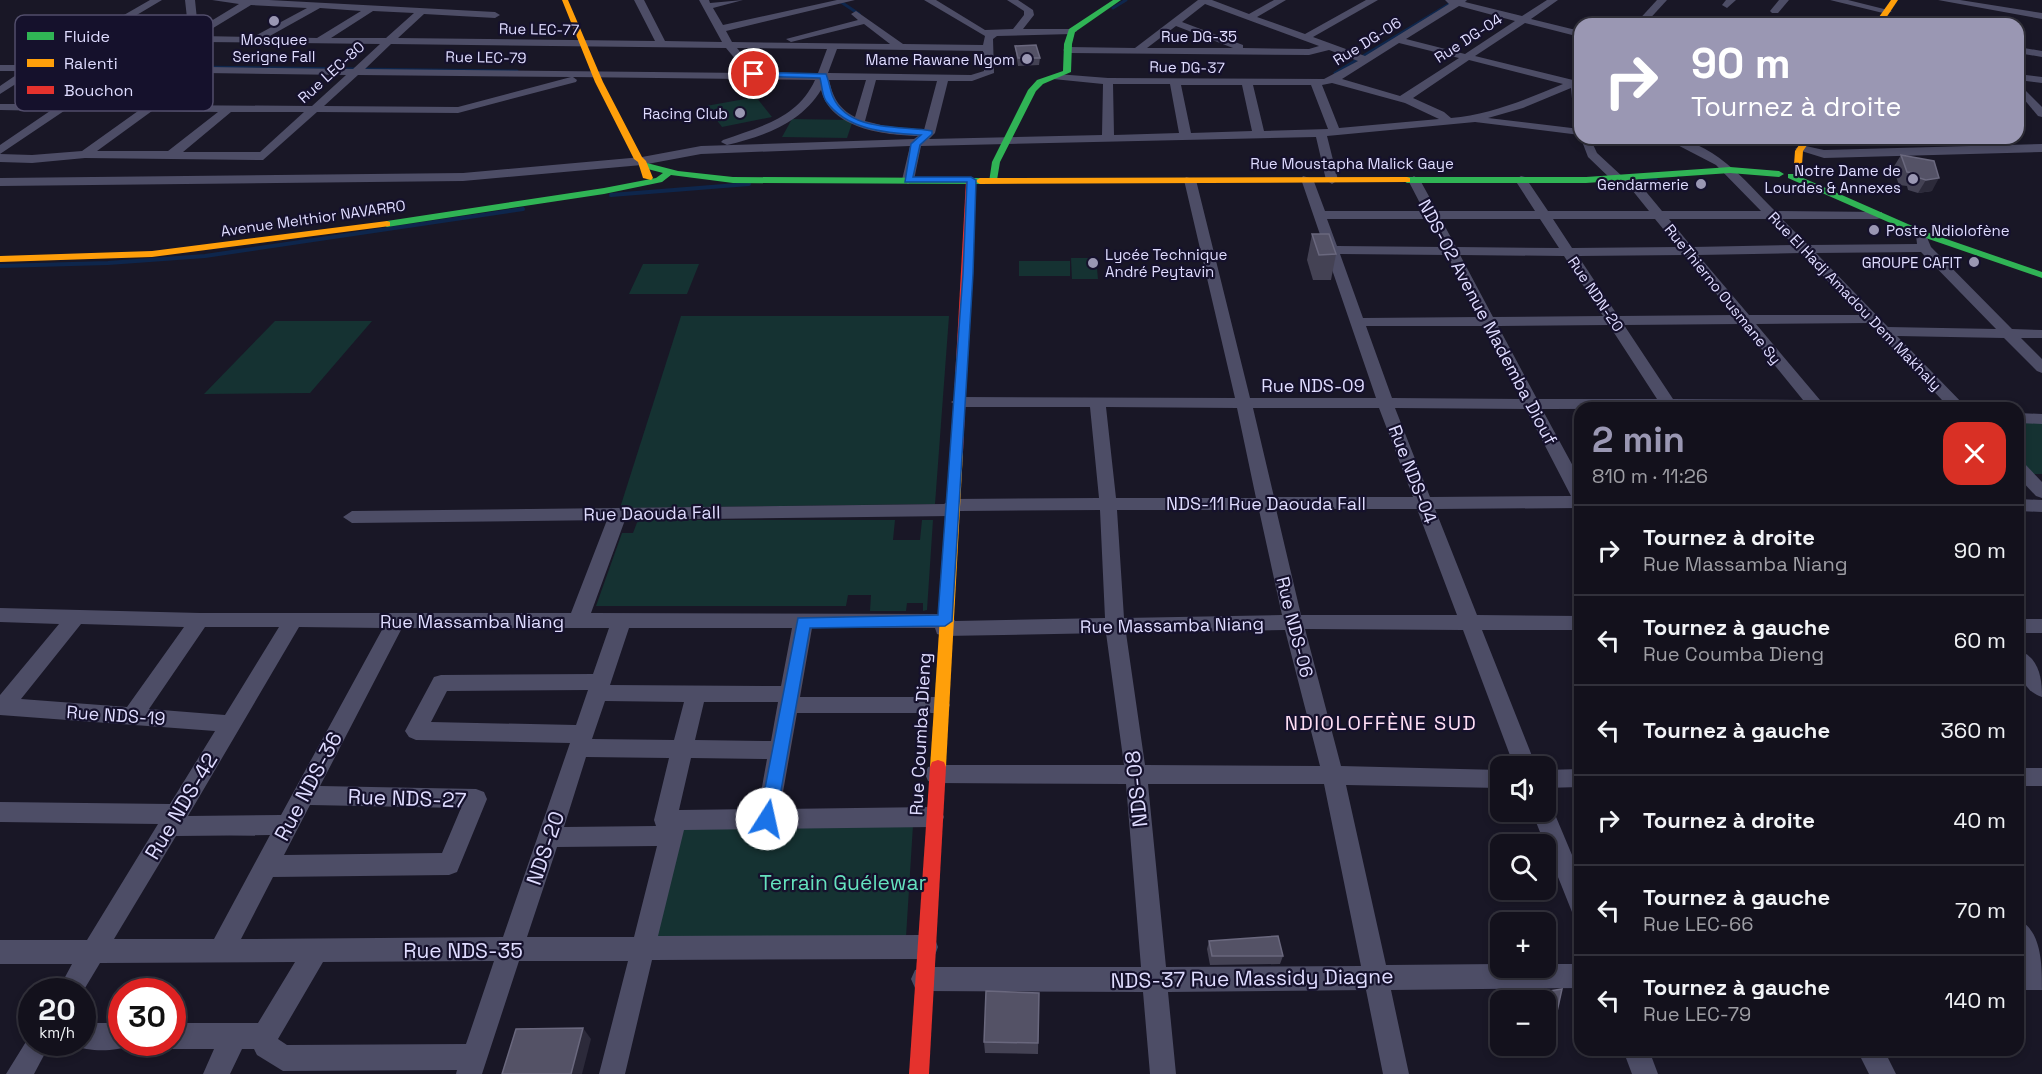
<!DOCTYPE html>
<html lang="fr">
<meta charset="utf-8">
<style>
:root{--surface:#13111c;--page:#201f29;--text:#f1f3f6;--muted:#9d9da3;--line:#32313b;--accent:#9a97b3}
body{margin:0;font-family:"Space Grotesk",sans-serif;background:var(--page);color:var(--text);height:100vh;display:flex;flex-direction:column;font-size:22px;white-space:nowrap}
*{box-sizing:border-box;margin:0}
p{font-size:20px;color:var(--muted)}
.icon{flex:none;width:33px;height:33px;fill:none;stroke:currentColor;stroke-width:2;stroke-linecap:round;stroke-linejoin:round}
.map{position:relative;flex:1;overflow:hidden}
.side{position:absolute;left:1574px;top:402px;width:450px;height:654px;display:flex;flex-direction:column;background:var(--surface);border-radius:18px;box-shadow:0 3px 9px #0003,0 0 0 2px var(--line)}
.side>*{flex:none}
.hud{position:absolute;left:1574px;top:18px;width:450px;height:126px;border-radius:18px;box-shadow:0 3px 9px #0003,0 0 0 2px var(--line);background:#9a97b3;color:#fff;overflow:hidden}
.tools{position:absolute;left:1490px;top:756px;display:grid;gap:12px}
.tools a{display:grid;place-items:center;width:66px;height:66px;border-radius:12px;background:var(--surface);box-shadow:0 3px 9px #0003,0 0 0 2px var(--line);font-size:30px}
.speed{position:absolute;left:18px;top:978px;display:flex;gap:12px;font-size:30px;font-weight:700;text-align:center}
.speed>*{display:grid;place-content:center;width:78px;height:78px;border-radius:50%;background:var(--surface);box-shadow:0 3px 9px #0003,0 0 0 2px var(--line);line-height:1}
.speed small{font-size:15px;font-weight:400}
.speed .limit{border:9px solid #d22;background:#fff;color:#111}
.pin{position:absolute;display:grid;place-items:center;width:51px;height:51px;color:#fff;margin:-26px;border:3px solid #fff;border-radius:50%;box-shadow:0 2px 6px #0007}
.me{position:absolute;width:66px;margin:-33px;rotate:10deg;stroke-linejoin:round;filter:drop-shadow(0 0 4px #0008)}
.turn{display:flex;align-items:center;gap:21px;height:126px;padding:0 18px;font-size:27px}
.turn .icon{width:78px;height:78px;stroke-width:2.5}
.turn b{display:block;font-size:42px;line-height:51px}
.round{display:grid;place-items:center;flex:none;width:63px;height:63px;border-radius:18px;background:var(--page)}
.headline{display:flex;align-items:center;justify-content:space-between;height:102px;padding:0 18px}
h1{font-size:36px;font-weight:800;line-height:45px;color:var(--accent)}
ul{padding:0;list-style:none}
li{display:flex;align-items:center;gap:18px;height:90px;padding:0 18px;border-top:2px solid var(--line)}
li div{flex:1}
li b{display:block;font-size:22px}
li em{font-style:normal}
.map>svg:first-child{display:block}
.green{fill:#153232}
.lines{fill:none;stroke-linecap:round;stroke-linejoin:round}
.stream-far1{stroke:#0e264c;stroke-width:3}
.stream{stroke:#0e264c;stroke-width:4}
.street{fill:#4d4d66;fill-rule:evenodd}
.fast{fill:#30b455;fill-rule:evenodd}
.slow{fill:#ff9f0a;fill-rule:evenodd}
.jam{fill:#e5322d;fill-rule:evenodd}
.wall{fill:#444254}
.shaded-wall{fill:#2c2a3a}
.building{fill:#545266;stroke:#6a687e;stroke-width:1.5}
.route{fill:#1a73e8;stroke:#114b97;stroke-width:1.5}
.poi-dot{fill:#9a97b3;stroke:#15112c;stroke-width:2}
.labels{text-anchor:middle;dominant-baseline:central;stroke-width:4.5;stroke-linejoin:round;paint-order:stroke}
.far-street-label{font-size:15px;fill:#dfdcff;stroke:#15112c}
.far-poi-label{font-size:15px;fill:#dfdcff;stroke:#15112c;text-anchor:end}
.street-label{font-size:18px;fill:#dfdcff;stroke:#15112c}
.neighbourhood-label{font-size:20px;letter-spacing:1.5px;fill:#ffdef4;stroke:#15112c}
.near-street-label{font-size:21px;fill:#dfdcff;stroke:#15112c}
.near-park-label{font-size:21px;fill:#65e2be;stroke:#15112c}
.key{fill:#15112c;stroke:#524e6b;stroke-width:1.5}
.key-label{font-size:16px;fill:#dfdcff}
</style>
<div class="map">
<svg width="2042" height="1074" viewBox="0 0 2042 1074">
<rect width="100%" height="100%" fill="#191726"/>
<!-- green -->
<g class="green">
<polygon points="756,97 772,117 722,127 706,106"/>
<polygon points="792,119 853,120 847,138 782,137"/>
<polygon points="1071,258 1096,258 1098,279 1072,279"/>
<rect x="1019" y="261" width="51" height="15"/>
<polygon points="643,264 699,264 687,294 629,294"/>
<polygon points="681,316 949,316 935,504 620,508"/>
<polygon points="275,321 372,321 310,393 204,394"/>
<polygon points="2018,422 2042,423 2042,474 2027,474 2018,465"/>
<polygon points="638,520 895,520 893,540 920,540 922,520 933,520 927,610 923,611 923,603 907,603 906,611 870,611 871,595 848,595 846,606 596,606 622,533 633,533"/>
<polygon points="913,825 906,937 654,941 679,828"/>
</g>
<g class="lines">
<!-- stream-far1 -->
<g class="stream-far1">
<polyline points="838,0 859,14"/>
<polyline points="1113,8 1126,0"/>
<polyline points="145,66 190,67 193,59 189,39 192,40"/>
<polyline points="190,67 517,71"/>
<polyline points="1335,73 1456,0"/>
</g>
<!-- stream -->
<g class="stream">
<polyline points="1644,181 1656,180"/>
<polyline points="611,195 749,184"/>
<polyline points="0,266 108,263 205,256 523,209"/>
</g>
<!-- street -->
<g class="street">
<path d="M150,0H162L103,35L189,36L185,0H195L198,29L239,4L212,0H269L495,12L500,15L495,18L424,14L398,38L655,41L634,0H644L665,41L722,42L699,0H709L710,3L743,0L713,8L723,25L837,0H855L726,31L732,42L890,44L864,24L791,42L786,39L858,20L851,14L856,11L903,44L983,45L985,36L924,0H936L985,30L1013,29L1024,15V11L1007,0H1018L1033,10L1034,15L1023,29H1075L1077,31L1072,34L997,36L993,39L994,73L972,81H948L935,133L929,139L1102,135L1103,84L1053,79L1052,77L1057,74L1108,78L1324,79L1358,61L1329,50L1309,55L1068,53L1063,50L1068,47L1135,48L1198,0H1212L1249,14L1274,0H1286L1257,17L1305,34L1366,0H1378L1313,37L1365,56L1449,4L1445,0H1467L1465,2L1522,16L1547,0H1558L1531,19L1580,31V37L1525,23L1475,56L1573,80L1580,78V122L1574,119L1571,88L1523,108L1488,118L1580,129V135L1475,122L1327,136L1338,180L1332,184L1326,180L1316,137L921,146L914,180L908,184L902,180L910,146L701,154L642,165L463,181L0,186V178L463,173L642,157L701,146L914,139L918,136C884,135 831,129 821,90C800,124 764,136 727,145L721,142L723,140C760,127 798,118 815,80L573,77L577,80L576,82L458,113L317,112L263,160L85,158L32,163L0,162V154L32,155L82,151L138,111H64L0,154V145L50,111L0,110V104H59L105,72L36,71L0,94V86L22,71H0V65H37ZM1205,4L1319,46L1309,49L1243,48V45L1182,22ZM251,5L307,8L253,37L200,36ZM1459,6L1515,21L1465,54L1406,39ZM320,8L361,11L317,38L268,37ZM373,11L414,13L386,38H331ZM1176,26L1233,48H1147ZM93,41L193,42L198,67L51,65ZM203,42L380,44L353,69L209,67ZM1399,43L1459,58L1400,96L1342,79ZM391,44L726,48L747,73L365,69ZM737,48L827,49L818,73H758ZM837,49L983,51L984,71L971,75L828,73ZM1469,60L1563,84C1527,99 1490,115 1451,118L1444,112L1413,98ZM119,72L191,73L147,105L73,104ZM205,73L346,75L312,106L161,105ZM358,75L571,77L458,107L324,106ZM829,80H866L855,117C838,108 833,97 829,80ZM876,80L937,81L924,130L885,126L865,121ZM1332,83L1405,103L1439,119L1339,128L1322,85ZM1113,84H1170L1179,133L1114,135ZM1181,85H1242L1252,131L1191,133ZM1253,85H1311L1328,129L1264,131ZM152,111L218,112L168,151H97ZM231,112H304L260,152H183Z"/>
<polygon points="1657,0 1667,0 1645,24 1635,24"/>
<polygon points="1726,0 1736,0 1727,8 1722,5"/>
<polygon points="1779,0 1789,0 1778,13 1772,13 1770,11"/>
<polygon points="1830,0 1848,0 1892,11 1887,14"/>
<polygon points="1938,0 1960,0 2042,13 2042,19"/>
<polygon points="2018,47 2042,51 2042,57 2018,53"/>
<polygon points="2018,74 2042,77 2042,83 2018,80"/>
<polygon points="2018,83 2042,107 2042,117 2038,116 2018,92"/>
<path d="M1580,136L1590,138L1597,153L1624,178L1633,176L1662,211H1761L1716,165L1664,138C1712,138 1744,180 1775,211L1882,212V218L1877,219H1782L1808,245L1917,244L1916,235H1926L1931,247L2012,329L2042,330V338H2021L2042,359V373L2037,371L2004,338L1897,336L1967,408L1542,409L1580,479V508L1435,509L1477,615L1580,616V630H1482L1536,766H1514L1463,630L1305,629L1341,766L1500,770V788L1346,785L1386,965L1500,964V968H1545V964H1580V988L1391,990L1409,1074H1383L1366,990L1168,992L1176,1074H1150L1143,992L924,991L915,988L911,979L915,970L924,967H1141L1126,784L936,783L928,781L925,774L928,767L936,765H1124L1106,633L944,636L937,634L935,628H812L800,697H940L947,699L950,705L947,711L940,713H797L780,809L933,807L941,810L944,817L941,824L933,827L684,830L658,936L926,935L935,939L938,947L935,955L926,959L652,960L625,1074H599L628,961H519L482,1074H456L457,1070L283,1071L257,1055L254,1049H242L230,1074H203L214,1049H172L163,1045L162,1042H172V1023H258L295,962L100,963L82,993L57,992L72,964H0V940H87L158,824L0,822V802L170,804L215,731L0,715V695L59,624L0,622V608L200,613H571L607,520L352,523L343,517L352,511L944,504L952,499L1099,498L1090,407H959L951,402L959,397L1235,398L1184,180L1186,177L1196,180L1250,398H1376L1301,179L1303,176L1313,179L1325,211H1424L1408,180L1414,176L1420,180L1437,211H1535L1515,180L1521,176L1525,177L1548,211H1649L1624,180L1614,182L1588,157ZM1327,219H1428L1443,247L1337,246ZM1441,219H1540L1559,248L1456,247ZM1553,219H1655L1678,247L1572,248ZM1669,219H1768L1794,245L1692,247ZM1921,252L1996,329L1888,327L1816,253ZM1801,253L1860,315H1749L1698,255ZM1340,254L1447,255L1479,317L1363,318ZM1460,255L1564,256L1603,316L1493,317ZM1684,255L1734,315L1618,316L1578,256ZM1869,323L1942,400H1820L1756,324ZM1741,324L1803,400L1673,399L1624,325ZM1609,325L1657,399H1537L1498,326ZM1366,326H1483L1521,399L1392,398ZM1106,407L1237,408L1256,498H1116ZM1253,408H1379L1413,497H1274ZM1395,408L1526,409L1571,496L1430,497ZM1276,509H1417L1457,615H1301ZM1100,510L1105,618L955,621L952,616L945,614L591,613L625,520L952,516L960,511ZM1117,510H1259L1282,615L1124,618ZM81,624L184,627L127,707L21,699ZM205,627H279L225,715L149,709ZM299,627L383,628L281,815L188,816ZM402,628H609L593,674L441,675L434,677L405,731L409,737L416,740L570,743L503,937L241,939L273,877L449,875L457,872L487,799L484,792L476,789L320,786ZM629,628H792L781,686L610,685ZM1285,630L1320,766L1145,765L1126,633ZM588,690L576,725L431,722L447,691ZM605,701L684,702L674,740L592,739ZM704,702H778L771,741L695,740ZM586,757L669,758L654,820L656,826L564,827ZM691,758L767,759L758,809L679,810ZM1148,784H1324L1361,966L1166,967ZM310,805L461,808L442,853L284,855ZM270,835L214,939H114L176,836ZM657,846L634,937H527L557,847ZM494,961L466,1044L287,1045L278,1039L323,962Z"/>
<polygon points="2042,144 2042,152 1824,158 1795,149 1801,145 1824,150"/>
<polygon points="2018,413 2042,414 2042,424 2018,423"/>
<polygon points="2018,461 2024,463 2042,482 2042,498 2036,496 2018,477"/>
<polygon points="2018,499 2042,500 2042,512 2018,511"/>
<rect x="2018" y="619" width="24" height="14"/>
<path d="M2018,650C2039,657 2042,678 2042,697C2022,691 2016,668 2018,650Z"/>
<rect x="2018" y="768" width="24" height="18"/>
<polygon points="1580,769 1580,787 1545,788 1545,770"/>
<polygon points="1545,803 1551,805 1580,874 1580,915 1572,912 1532,812 1545,812"/>
<path d="M2018,919C2042,931 2042,965 2042,990H2018V966H2026L2018,952Z"/>
<path d="M82,1023H122V1042H132L131,1045C115,1052 89,1052 73,1045L72,1042H82Z"/>
<polygon points="32,1032 32,1042 51,1042 34,1074 6,1074"/>
<polygon points="1623,1050 1649,1050 1658,1074 1632,1074"/>
<polygon points="1857,1050 1884,1050 1896,1074 1869,1074"/>
</g>
<!-- fast -->
<g class="fast">
<polygon points="1113,0 1121,0 1075,32 1072,44 1071,72 1043,84 1036,91 1000,162 997,180 989,182 992,162 1028,90 1037,80 1063,71 1064,44 1069,29"/>
<polygon points="643,162 678,171 733,177 980,178 985,181 980,184 733,183 671,175 662,182 604,194 387,227 382,224 387,221 604,188 656,178 663,173 640,167 639,165"/>
<polygon points="1730,167 1779,171 1784,174 1779,177 1730,173 1586,183 1407,183 1402,180 1407,177 1586,177"/>
<polygon points="1788,174 1794,174 1926,232 2042,272 2042,278 1920,236 1788,178"/>
</g>
<!-- slow -->
<g class="slow">
<polygon points="562,0 568,0 603,82 642,157 646,161 653,178 651,180 643,178 638,162 634,159 595,82"/>
<polygon points="1891,0 1898,0 1882,24 1874,24"/>
<polygon points="1804,138 1812,138 1803,151 1802,165 1798,168 1794,165 1795,151"/>
<polygon points="1407,177 1410,178 1410,182 980,184 975,181 980,178"/>
<polygon points="387,221 390,222 390,226 152,257 0,262 0,256 152,251"/>
<polygon points="957,448 963,452 946,767 944,772 938,774 932,772 930,767 951,452"/>
</g>
<!-- jam -->
<g class="jam">
<polygon points="971,177 976,180 963,452 957,456 951,452 966,180"/>
<polygon points="938,760 944,762 946,767 929,1074 909,1074 930,767 932,762"/>
</g>
</g>
<!-- wall -->
<g class="wall">
<polygon points="1015,46 1040,58 1039,65 1018,66 1016,53"/>
<polygon points="1901,155 1934,161 1932,191 1918,193 1908,190 1907,186 1899,185 1893,168"/>
<polygon points="1312,234 1336,254 1331,280 1313,280 1307,260"/>
<polygon points="1209,941 1283,956 1280,964 1210,965 1207,949"/>
<polygon points="1544,992 1556,1016 1553,1020 1545,1015 1545,1000 1541,1000 1541,996"/>
<polygon points="1039,993 1038,1054 985,1053 984,1042"/>
</g>
<!-- shaded-wall -->
<g class="shaded-wall">
<polygon points="1939,178 1932,191 1918,193 1926,180"/>
<polygon points="583,1028 591,1039 582,1074 571,1074"/>
</g>
<!-- building -->
<g class="building">
<polygon points="1036,45 1040,58 1018,58 1015,46"/>
<polygon points="1901,155 1934,161 1939,178 1926,180 1916,177 1915,173 1907,172"/>
<polygon points="1312,234 1329,234 1336,254 1319,255"/>
<polygon points="1278,936 1283,956 1212,956 1209,941"/>
<polygon points="1562,989 1556,1016 1545,1009 1545,1000 1543,1000 1544,992"/>
<polygon points="986,991 1039,993 1038,1043 984,1042"/>
<polygon points="583,1028 571,1074 502,1074 516,1029"/>
</g>
<!-- route -->
<path class="route" d="M754,72L826,74C829,81 830,90 833,97C849,133 902,125 932,131V134L920,145L913,177H971L976,180L973,274L952,621L945,626L810,628L776,819L773,824L767,826L761,824L759,819L798,618L938,615L963,274L967,182H905L911,144L921,135C889,133 847,131 826,101C822,95 822,85 820,78L751,76Z"/>
<!-- markers -->
<g class="poi-dot">
<circle cx="274" cy="21" r="6"/>
<circle cx="1027" cy="59" r="6"/>
<circle cx="740" cy="113" r="6"/>
<circle cx="1913" cy="179" r="6"/>
<circle cx="1701" cy="184" r="6"/>
<circle cx="1874" cy="230" r="6"/>
<circle cx="1974" cy="262" r="6"/>
<circle cx="1093" cy="263" r="6"/>
</g>
<g class="labels">
<!-- far-street labels -->
<g class="far-street-label">
<text transform="translate(539 29) rotate(1)">Rue LEC-77</text>
<text x="1199" y="36">Rue DG-35</text>
<text transform="translate(1468 38) rotate(-33)">Rue DG-04</text>
<text transform="translate(1367 41) rotate(-32)">Rue DG-06</text>
<text transform="translate(486 57) rotate(1)">Rue LEC-79</text>
<text transform="translate(1187 67) rotate(1)">Rue DG-37</text>
<text transform="translate(331 72) rotate(-42)">Rue LEC-80</text>
<text x="1352" y="163">Rue Moustapha Malick Gaye</text>
<text transform="translate(313 218) rotate(-8)">Avenue Melthior NAVARRO</text>
<text transform="translate(1596 294) rotate(56)">Rue NDN-20</text>
<text transform="translate(1723 294) rotate(51)">RueThierno Ousmane Sy</text>
<text transform="translate(1855 301) rotate(46)">Rue El Hadj Amadou Dem Makhaly</text>
</g>
<!-- far-poi labels -->
<g class="far-poi-label">
<text x="274" y="39" text-anchor="middle">Mosquee<tspan x="274" dy="17">Serigne Fall</tspan></text>
<text x="1015" y="59">Mame Rawane Ngom</text>
<text x="728" y="113">Racing Club</text>
<text x="1901" y="170">Notre Dame de<tspan x="1901" dy="17">Lourdes &amp; Annexes</tspan></text>
<text x="1689" y="184">Gendarmerie</text>
<text x="1886" y="230" text-anchor="start">Poste Ndiolofène</text>
<text x="1105" y="254" text-anchor="start">Lycée Technique<tspan x="1105" dy="17">André Peytavin</tspan></text>
<text x="1962" y="262">GROUPE CAFIT</text>
</g>
<!-- street labels -->
<g class="street-label">
<text transform="translate(1488 322) rotate(62)">NDS-02 Avenue Mademba Diouf</text>
<text x="1313" y="385">Rue NDS-09</text>
<text transform="translate(1413 474) rotate(69)">Rue NDS-04</text>
<text x="1266" y="503">NDS-11 Rue Daouda Fall</text>
<text transform="translate(652 513) rotate(-1)">Rue Daouda Fall</text>
<text x="472" y="621">Rue Massamba Niang</text>
<text transform="translate(1172 625) rotate(-1)">Rue Massamba Niang</text>
<text transform="translate(1295 627) rotate(76)">Rue NDS-06</text>
<text transform="translate(116 715) rotate(4)">Rue NDS-19</text>
<text transform="translate(920 734) rotate(-87)">Rue Coumba Dieng</text>
</g>
<!-- neighbourhood labels -->
<g class="neighbourhood-label">
<text x="1381" y="723">NDIOLOFFÈNE SUD</text>
</g>
<!-- near-street labels -->
<g class="near-street-label">
<text transform="translate(308 786) rotate(-62)">Rue NDS-36</text>
<text transform="translate(1136 789) rotate(-96)">NDS-08</text>
<text transform="translate(407 798) rotate(2)">Rue NDS-27</text>
<text transform="translate(181 806) rotate(-59)">Rue NDS-42</text>
<text transform="translate(545 848) rotate(-71)">NDS-20</text>
<text x="463" y="950">Rue NDS-35</text>
<text transform="translate(1252 978) rotate(-1)">NDS-37 Rue Massidy Diagne</text>
</g>
<!-- near-park labels -->
<g class="near-park-label">
<text x="843" y="882">Terrain Guélewar</text>
</g>
</g>
<!-- legend -->
<rect x="15" y="15" width="198" height="96" rx="9" class="key"/>
<rect x="27" y="32" width="27" height="8" fill="#30b455"/>
<rect x="27" y="59" width="27" height="8" fill="#ff9f0a"/>
<rect x="27" y="86" width="27" height="8" fill="#e5322d"/>
<g class="key-label">
<text x="64" y="42">Fluide</text>
<text x="64" y="69">Ralenti</text>
<text x="64" y="96">Bouchon</text>
</g>
</svg>
<div class="tools">
<a><svg class="icon" aria-label="sound" viewBox="0 0 24 24"><path d="M4 9h4l5-4v14l-5-4H4zM17 9q2 3 0 6"/></svg></a>
<a><svg class="icon" aria-label="search" viewBox="0 0 24 24"><circle cx="10" cy="10" r="6"/><path d="M15 15l6 6"/></svg></a>
<a>+</a>
<a>−</a>
</div>
<div class="speed"><div>20<small>km/h</small></div><div class="limit">30</div></div>
<div class="pin" style="left:754px;top:74px;background:#d93025"><svg class="icon" aria-label="arrive" viewBox="0 0 24 24"><path d="M6 21V4h12l-3 4 3 4H6"/></svg></div>
<svg class="me" style="left:767px;top:819px" viewBox="-20 -20 40 40"><circle r="19" fill="#fff"/><path d="M0-13L10 11 0 6-10 11z" fill="#1a73e8"/></svg>
<div class="hud">
<div class="turn"><svg class="icon" aria-label="right" viewBox="0 0 24 24"><path d="M7 20v-9h11M14 6l5 5-5 5"/></svg><div><b>90 m</b>Tournez à droite</div></div>
</div>
<section class="side">
<div class="headline"><div><h1>2 min</h1><p>810 m · 11:26</p></div><a class="round" style="background:#d93025;color:#fff"><svg class="icon" aria-label="close" viewBox="0 0 24 24"><path d="M6 6l12 12M18 6L6 18"/></svg></a></div>
<ul>
<li><svg class="icon" aria-label="right" viewBox="0 0 24 24"><path d="M7 20v-9h11M14 6l5 5-5 5"/></svg><div><b>Tournez à droite</b><p>Rue Massamba Niang</p></div><em>90 m</em></li>
<li><svg class="icon" aria-label="left" viewBox="0 0 24 24"><path d="M17 20v-9H6M10 6l-5 5 5 5"/></svg><div><b>Tournez à gauche</b><p>Rue Coumba Dieng</p></div><em>60 m</em></li>
<li><svg class="icon" aria-label="left" viewBox="0 0 24 24"><path d="M17 20v-9H6M10 6l-5 5 5 5"/></svg><div><b>Tournez à gauche</b></div><em>360 m</em></li>
<li><svg class="icon" aria-label="right" viewBox="0 0 24 24"><path d="M7 20v-9h11M14 6l5 5-5 5"/></svg><div><b>Tournez à droite</b></div><em>40 m</em></li>
<li><svg class="icon" aria-label="left" viewBox="0 0 24 24"><path d="M17 20v-9H6M10 6l-5 5 5 5"/></svg><div><b>Tournez à gauche</b><p>Rue LEC-66</p></div><em>70 m</em></li>
<li><svg class="icon" aria-label="left" viewBox="0 0 24 24"><path d="M17 20v-9H6M10 6l-5 5 5 5"/></svg><div><b>Tournez à gauche</b><p>Rue LEC-79</p></div><em>140 m</em></li>
</ul>
</section>
</div>
